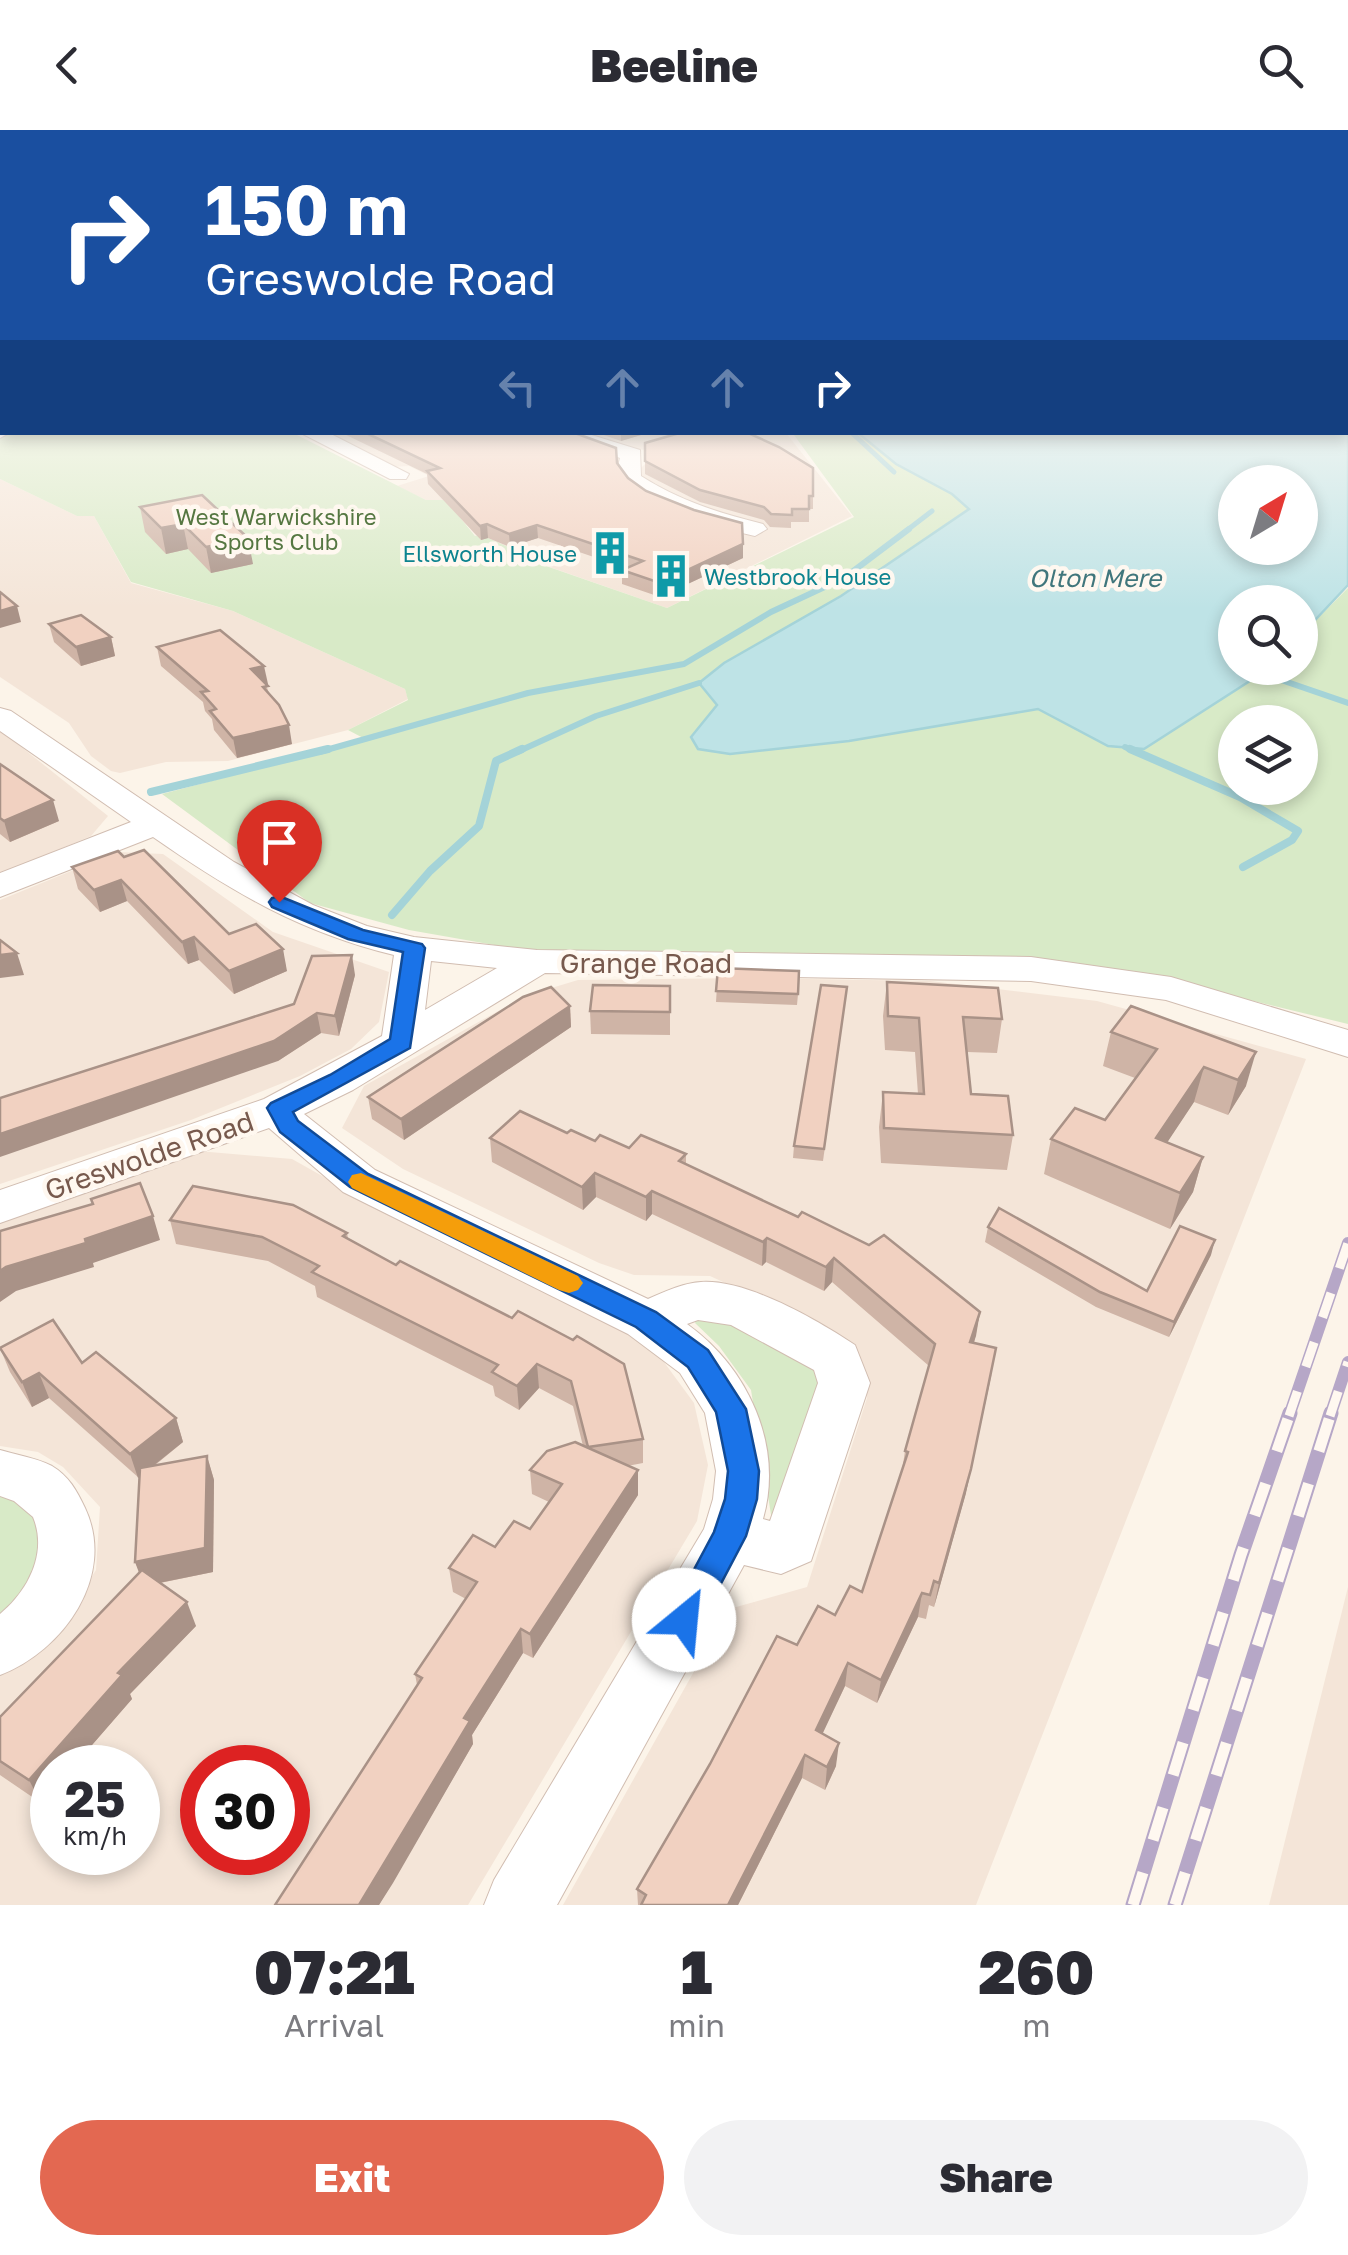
<!DOCTYPE html>
<style>
:root{--surface:#fff;--page:#f2f2f3;--text:#2b2b33;--muted:#7c7c81;--accent:#e36851}
body{margin:0;font-family:"Golos Text",sans-serif;background:var(--page);color:var(--text);height:100vh;display:flex;flex-direction:column;font-size:38px;white-space:nowrap}
*{box-sizing:border-box;margin:0}
p{font-size:32px;color:var(--muted)}
.icon{flex:none;width:55px;height:55px;fill:none;stroke:currentColor;stroke-width:2;stroke-linecap:round;stroke-linejoin:round}
.map{position:relative;height:1775px;overflow:hidden}
.panel{display:flex;flex-direction:column;background:var(--surface);flex:1}
.panel>*{flex:none}
.banner{position:absolute;left:0px;top:0px;width:1350px;height:305px;box-shadow:0 5px 15px #0003;background:#1a4fa0;color:#fff;overflow:hidden}
.needle{width:65px;rotate:38deg}
.buttons{position:absolute;left:1218px;top:335px;display:grid;gap:20px}
.buttons a{display:grid;place-items:center;width:100px;height:100px;border-radius:50%;background:var(--surface);box-shadow:0 5px 15px #0003;font-size:50px}
.speed{position:absolute;left:30px;top:1615px;display:flex;gap:20px;font-size:50px;font-weight:700;text-align:center}
.speed>*{display:grid;place-content:center;width:130px;height:130px;border-radius:50%;background:var(--surface);box-shadow:0 5px 15px #0003;line-height:1}
.speed small{font-size:25px;font-weight:400}
.speed .limit{border:15px solid #d22;background:#fff;color:#111}
.pin{position:absolute;display:grid;place-items:center;width:85px;height:85px;color:#fff;margin:-102px -42px;border-radius:50% 50% 50% 0;rotate:-45deg;box-shadow:0 0 10px #0007}
.pin .icon{rotate:45deg}
.me{position:absolute;width:110px;margin:-55px;rotate:28deg;stroke-linejoin:round;filter:drop-shadow(0 0 8px #0008)}
.turn{display:flex;align-items:center;gap:35px;height:210px;padding:0 40px;font-size:45px}
.turn .icon{width:130px;height:130px;stroke-width:2.5}
.turn b{display:block;font-size:70px;line-height:85px}
.lanes{display:flex;align-items:center;height:95px;padding:0 40px;background:#0003;justify-content:center;gap:50px;direction:ltr}
.lanes .off{opacity:.35}
.eta{display:flex;justify-content:space-evenly;align-items:center;height:170px;text-align:center}
.eta b{font-size:60px;font-weight:800;line-height:70px}
.primary-button{display:flex;gap:20px;margin-top:auto;padding:20px 40px}
.primary-button a{flex:1;height:115px;border-radius:60px;background:var(--accent);color:#fff;font-size:40px;font-weight:800;line-height:115px;text-align:center}
.primary-button a+a{background:var(--page);color:var(--text)}
header{display:flex;justify-content:space-between;align-items:center;height:130px;padding:0 40px;background:var(--surface);font-size:45px;font-weight:800}
.map>svg:first-child{display:block}
.residential{fill:#f4e5d8;fill-rule:evenodd}
.green{fill:#d8eac7;fill-rule:evenodd}
.water{fill:#bee3e6;stroke:#a4d3d8;stroke-width:2.5;fill-rule:evenodd}
.lines{fill:none;stroke-linecap:round;stroke-linejoin:round}
.stream-far2{stroke:#a4d3d8;stroke-width:5}
.stream-far1{stroke:#a4d3d8;stroke-width:6}
.stream{stroke:#a4d3d8;stroke-width:8}
.minor-casing{stroke:#d1bdb1;stroke-width:2}
.minor{fill:#fff;fill-rule:evenodd}
.rail-far1-casing{stroke:#b6a7c7;stroke-width:12}
.rail-casing{stroke:#b6a7c7;stroke-width:15}
.rail-far1{stroke:#fff8f0;stroke-width:9;stroke-dasharray:26;stroke-linecap:butt}
.rail{stroke:#fff8f0;stroke-width:11;stroke-dasharray:34;stroke-linecap:butt}
.wall{fill:#cfb4a6}
.shaded-wall{fill:#a99287}
.building{fill:#f1d1c1;stroke:#a99287;stroke-width:2.5}
.route{fill:#1a73e8;stroke:#114b97;stroke-width:2.5}
.slow{fill:#f59e0b}
.labels{text-anchor:middle;dominant-baseline:central;stroke-width:9;stroke-linejoin:round;paint-order:stroke}
.far-park-label{font-size:22px;fill:#557741;stroke:#fff8f0}
.far-culture-label{font-size:22px;fill:#0d838f;stroke:#fff8f0;text-anchor:end}
.far-water-label{font-size:25px;font-style:italic;fill:#40767c;stroke:#fff8f0}
.street-label{font-size:28px;fill:#77594d;stroke:#fff8f0}
</style>
<header><svg class="icon" aria-label="back" viewBox="0 0 24 24"><path d="M15 5l-7 7 7 7"/></svg>Beeline<svg class="icon" aria-label="search" viewBox="0 0 24 24"><circle cx="10" cy="10" r="6"/><path d="M15 15l6 6"/></svg></header>
<div class="map">
<svg width="1348" height="1775" viewBox="0 0 1348 1775">
<rect width="100%" height="100%" fill="#fcf4e9"/>
<!-- residential -->
<g class="residential">
<polygon points="319,303 546,303 621,330 617,345 708,383 642,348 641,338 657,322 607,314 574,303 786,303 852,386 667,478 524,428 476,406 446,370 426,370 397,356 429,346 409,336 390,337"/>
<polygon points="0,349 77,386 94,386 131,453 233,481 405,559 408,569 348,600 228,631 166,632 120,643 111,641 91,626 69,593 0,547"/>
<polygon points="0,600 108,686 91,706 0,744"/>
<polygon points="118,722 163,724 273,802 389,842 379,892 351,919 300,946 191,990 0,1054 0,770"/>
<polygon points="751,848 930,851 1097,871 1306,929 976,1775 563,1775 729,1479 807,1457 867,1268 865,1246 857,1221 839,1205 710,1146 634,1145 599,1133 403,1039 342,998 364,956 525,866 578,850"/>
<path d="M198,1021L292,1029L438,1111L564,1168L650,1213L694,1273L708,1335L697,1391L468,1775H0V1544L57,1500L96,1440L100,1377L63,1337L38,1322L0,1316V1092ZM52,1638H138V1722H52ZM202,1638H288V1722H202Z"/>
<polygon points="1348,1457 1348,1775 1269,1775"/>
</g>
<!-- green -->
<g class="green">
<path d="M14,302L293,303L426,370H446L475,406L481,405L529,426L526,429L667,478L854,387L794,305L787,303H858L896,334L952,364L969,378L841,466L724,533L700,552L718,575L699,619L730,624L849,611L1038,579L1108,616L1144,619L1270,538H1300V506L1348,458V894L1188,855L534,822L409,800L310,773L162,664L367,610L348,600L408,570L405,559L233,481L131,452L94,386H77L0,349V307ZM1235,592H1300V658H1235Z"/>
<polygon points="727,1180 832,1240 772,1391 751,1260 719,1216 695,1193 701,1182"/>
<polygon points="0,1356 25,1362 55,1425 0,1500"/>
</g>
<!-- water -->
<path class="water" d="M1348,231V455L1300,506V472H1235V538H1270L1144,619L1108,616L1038,579L849,611L730,624L698,619L691,607L717,575L699,553L724,533L841,466L969,379L952,364L896,334L858,303L1348,302ZM1235,352H1300V418H1235Z"/>
<g class="lines">
<!-- stream-far2 -->
<g class="stream-far2">
<polyline points="851,302 894,342"/>
<polyline points="906,401 932,381"/>
</g>
<!-- stream-far1 -->
<g class="stream-far1">
<polyline points="1264,544 1348,573"/>
<polyline points="1125,617 1136,622"/>
<polyline points="319,622 528,563 684,534 771,482 844,448 909,399"/>
<polyline points="517,622 596,586 699,553"/>
</g>
<!-- stream -->
<g class="stream">
<polyline points="1130,619 1240,667 1298,701 1292,710 1243,737"/>
<polyline points="151,662 328,619"/>
<polyline points="392,785 430,741 479,696 496,631 522,619"/>
</g>
<!-- minor casing -->
<g class="minor-casing">
<g id="minor">
<polygon points="0,295 2,302 11,302 0,308"/>
<polygon points="299,302 327,302 409,344 406,349 390,349"/>
<path d="M549,302H582L640,320L641,346C680,371 719,383 763,394L767,399L755,406C724,399 605,372 620,328Z"/>
<path d="M0,578L11,581L234,732L313,775L367,796L414,807L537,820L1031,827L1171,847L1348,900V927L1166,870L1031,851L545,843L353,960L304,984L375,1040L648,1169C664,1162 683,1153 701,1152C747,1149 817,1190 855,1215L870,1253L811,1431L781,1444L744,1435L557,1775H484L494,1750L704,1399L713,1369L716,1341L705,1283L680,1243L628,1204L343,1062L269,998L0,1093V1060L264,969L382,906L394,825C300,802 232,762 153,707L0,767V743L131,692L0,601ZM431,831L497,838L425,880ZM698,1190L731,1195L814,1240L818,1253L770,1391L763,1389C784,1315 748,1238 687,1194Z"/>
<path d="M0,1320C17,1325 37,1328 52,1336C69,1346 77,1361 85,1378C117,1446 63,1521 0,1545V1484C28,1461 48,1423 33,1387L14,1371L0,1366Z"/>
</g>
</g>
<!-- minor -->
<use href="#minor" class="minor"/>
<!-- rail-far1 casing -->
<g class="rail-far1-casing">
<g id="rail-far1">
<polyline points="1289,1286 1348,1113"/>
<polyline points="1330,1286 1348,1232"/>
</g>
</g>
<!-- rail casing -->
<g class="rail-casing">
<g id="rail">
<polyline points="1133,1775 1241,1425 1290,1283"/>
<polyline points="1175,1775 1331,1283"/>
</g>
</g>
<!-- rail-far1 -->
<use href="#rail-far1" class="rail-far1"/>
<!-- rail -->
<use href="#rail" class="rail"/>
</g>
<!-- wall -->
<g class="wall">
<polygon points="340,302 572,302 617,333 628,348 646,361 743,414 743,428 660,467 622,454 622,440 626,438 538,408 510,417 488,408 481,410 428,354 427,344"/>
<polygon points="595,302 651,302 621,311"/>
<polygon points="645,313 813,366 813,379 809,379 809,392 791,392 791,398 770,397 764,390 700,372 645,344"/>
<polygon points="202,365 253,434 211,443 188,419 166,424 145,402 140,377"/>
<polygon points="49,494 111,507 115,526 81,536 54,512"/>
<polygon points="157,517 268,554 266,555 269,563 292,614 237,628 214,600 212,589 205,581 203,572 161,536"/>
<polygon points="0,634 59,691 10,712 0,704"/>
<polygon points="124,727 229,804 287,841 234,864 199,830 188,834 127,771 100,782 78,759 72,737"/>
<polygon points="718,838 798,864 797,875 716,872"/>
<polygon points="355,845 339,906 321,903 278,931 294,874"/>
<polygon points="887,852 1002,889 997,923 967,922 971,964 1013,1005 1007,1040 881,1033 879,997 883,962 918,964 915,922 885,920 883,886"/>
<polygon points="670,856 670,905 591,904 590,881"/>
<polygon points="847,857 823,1031 793,1028 794,1016"/>
<polygon points="570,876 571,897 404,1010 372,989 368,967"/>
<polygon points="1131,876 1246,956 1228,985 1194,972 1167,1012 1203,1027 1193,1062 1170,1099 1044,1044 1051,1009 1105,990 1135,948 1103,936 1111,902"/>
<polygon points="567,1003 629,1018 686,1024 686,1034 980,1182 974,1213 966,1363 934,1477 929,1475 926,1489 918,1487 877,1573 845,1556 822,1604 836,1636 825,1660 802,1648 738,1775 638,1775 637,1759 797,1515 862,1462 902,1341 905,1321 929,1236 832,1152 824,1161 766,1132 762,1136 652,1084 646,1091 596,1067 583,1080 492,1032 490,1008"/>
<polygon points="170,1090 347,1103 348,1108 396,1135 512,1188 643,1309 643,1333 627,1336 638,1365 533,1528 523,1523 472,1605 473,1614 379,1775 275,1775 417,1555 415,1544 466,1469 453,1462 449,1438 530,1399 549,1372 532,1364 530,1340 583,1316 573,1276 539,1258 519,1280 495,1266 493,1256 317,1167 315,1156 268,1131 176,1114"/>
<polygon points="988,1097 1147,1161 1211,1125 1169,1207 1096,1177 985,1112"/>
<polygon points="0,1218 82,1233 176,1288 183,1312 154,1336 207,1326 214,1350 213,1442 160,1453 196,1496 130,1564 132,1569 72,1638 52,1638 41,1673 0,1645 0,1587 140,1443 135,1432 139,1348 49,1268 32,1277 10,1242"/>
</g>
<!-- shaded-wall -->
<g class="shaded-wall">
<polygon points="621,302 651,302 621,311"/>
<polygon points="183,394 188,419 166,424 161,398"/>
<polygon points="487,394 488,408 481,410 480,396"/>
<polygon points="537,395 538,408 510,417 509,404"/>
<polygon points="248,408 253,434 211,443 206,417"/>
<polygon points="743,414 743,428 660,467 660,453"/>
<polygon points="17,476 21,492 0,498 0,481"/>
<polygon points="111,507 115,526 81,536 76,517"/>
<polygon points="264,536 268,554 255,558 251,539"/>
<polygon points="289,595 292,614 237,628 233,608"/>
<polygon points="53,670 59,691 10,712 4,691"/>
<polygon points="121,750 127,771 100,782 94,760"/>
<polygon points="194,807 199,830 188,834 182,812"/>
<polygon points="283,819 287,841 234,864 229,841"/>
<polygon points="17,823 24,845 0,848 0,825"/>
<polygon points="352,825 355,845 339,906 335,886"/>
<polygon points="570,876 571,897 404,1010 401,989"/>
<polygon points="317,883 321,903 278,931 0,1027 0,1004"/>
<polygon points="1256,922 1246,956 1228,985 1238,950"/>
<polygon points="1204,937 1194,972 1147,1043 1156,1008"/>
<polygon points="1203,1027 1193,1062 1170,1099 1180,1063"/>
<polygon points="595,1043 596,1067 583,1080 582,1057"/>
<polygon points="652,1061 652,1084 646,1091 646,1067"/>
<polygon points="153,1086 160,1110 93,1133 94,1137 16,1161 0,1172 0,1141 6,1137"/>
<polygon points="767,1108 766,1132 762,1136 763,1112"/>
<polygon points="1215,1110 1211,1125 1169,1207 1174,1192"/>
<polygon points="834,1128 832,1152 824,1161 826,1137"/>
<polygon points="980,1182 976,1206 966,1236 970,1212"/>
<polygon points="537,1234 539,1258 519,1280 517,1256"/>
<polygon points="992,1242 966,1363 934,1477 939,1453"/>
<polygon points="39,1243 49,1268 32,1277 22,1252"/>
<polygon points="176,1288 183,1312 138,1348 130,1324"/>
<polygon points="207,1326 214,1350 213,1442 144,1456 135,1432"/>
<polygon points="638,1340 638,1365 533,1528 530,1504"/>
<polygon points="922,1463 918,1487 877,1573 881,1550"/>
<polygon points="187,1472 196,1496 130,1564 132,1569 72,1638 52,1638 52,1660 41,1673 29,1650 118,1543"/>
<polygon points="521,1499 523,1523 472,1605 473,1614 393,1753 379,1775 359,1775 464,1588"/>
<polygon points="848,1533 845,1556 813,1624 816,1600"/>
<polygon points="839,1613 836,1636 825,1660 827,1637"/>
<polygon points="805,1625 802,1648 738,1775 728,1775"/>
</g>
<!-- building -->
<g class="building">
<polygon points="0,231 2,231 2,248 0,247"/>
<polygon points="364,302 572,302 616,318 617,333 628,348 646,361 694,380 742,393 743,414 660,453 622,440 643,431 537,395 509,404 487,394 480,396 427,341 440,338"/>
<polygon points="683,302 746,302 779,317 813,338 813,366 809,366 809,379 792,379 792,385 771,384 764,377 700,360 645,331 645,313"/>
<polygon points="202,365 248,408 206,417 183,394 161,398 140,377"/>
<polygon points="0,462 17,476 0,481"/>
<polygon points="81,485 111,507 76,517 49,494"/>
<polygon points="220,500 264,536 251,539 268,556 263,557 279,575 289,595 233,608 210,581 216,579 201,562 208,561 157,517"/>
<polygon points="0,634 53,670 4,691 0,688"/>
<polygon points="144,720 229,804 256,794 283,819 229,841 194,807 182,812 121,750 94,760 72,737 118,721 124,727"/>
<polygon points="0,810 17,823 0,825"/>
<polygon points="352,825 335,886 317,883 274,911 0,1004 0,968 294,874 312,826"/>
<polygon points="718,838 799,841 798,864 716,861"/>
<polygon points="887,852 998,858 1002,889 963,887 971,964 1008,966 1013,1005 884,998 883,962 924,964 919,888 888,886"/>
<polygon points="593,855 670,856 670,882 590,881"/>
<polygon points="821,855 847,857 824,1019 794,1016"/>
<polygon points="551,857 570,876 401,989 368,967 523,867"/>
<polygon points="1131,876 1256,922 1238,950 1204,937 1156,1008 1203,1027 1180,1063 1051,1009 1075,978 1105,990 1157,919 1111,902"/>
<polygon points="520,981 567,1003 571,1000 595,1011 600,1005 629,1018 641,1005 686,1024 679,1031 798,1087 802,1082 869,1115 884,1105 980,1182 970,1212 996,1218 971,1339 939,1453 934,1451 930,1465 922,1463 881,1550 848,1533 816,1600 839,1613 827,1637 805,1625 728,1775 641,1775 646,1765 637,1759 710,1634 777,1506 797,1515 818,1476 835,1485 850,1456 862,1462 908,1322 905,1321 935,1214 834,1128 826,1137 767,1108 763,1112 652,1061 646,1067 595,1043 582,1057 490,1008"/>
<polygon points="140,1053 153,1086 85,1109 86,1113 6,1137 0,1141 0,1101 93,1074 91,1069"/>
<polygon points="193,1056 293,1075 347,1103 343,1106 396,1135 400,1131 512,1188 518,1181 573,1210 577,1206 624,1234 643,1309 588,1317 571,1251 537,1234 517,1256 492,1242 498,1235 312,1142 319,1136 262,1107 170,1090"/>
<polygon points="999,1078 1147,1161 1180,1096 1215,1110 1174,1192 1100,1162 988,1097"/>
<polygon points="53,1190 82,1233 96,1222 176,1288 130,1324 39,1243 22,1252 0,1218"/>
<polygon points="575,1312 638,1340 530,1504 521,1499 464,1588 470,1591 359,1775 275,1775 422,1548 415,1544 477,1452 449,1438 473,1405 495,1417 514,1391 530,1399 562,1354 530,1340 547,1321"/>
<polygon points="207,1326 205,1418 135,1432 140,1338"/>
<polygon points="142,1440 187,1472 118,1543 122,1545 29,1650 0,1631 0,1587"/>
</g>
<!-- sky -->
<linearGradient id="sky" x2="0" y2="1"><stop stop-color="#97c7e7"/><stop offset="0.48" stop-color="#fefaf5"/><stop offset="1" stop-color="#fefaf5" stop-opacity="0"/></linearGradient>
<rect width="1348" height="479" fill="url(#sky)"/>
<!-- route -->
<polygon class="route" points="279,766 363,800 422,814 425,818 410,918 293,982 298,991 368,1044 656,1182 708,1220 746,1279 759,1341 757,1369 746,1406 696,1501 684,1506 672,1501 667,1490 714,1402 725,1369 728,1341 716,1282 688,1237 636,1197 350,1057 280,1002 267,978 271,973 330,945 390,909 403,822 348,809 272,777 269,772 272,768"/>
<!-- slow -->
<polygon class="slow" points="361,1043 578,1146 583,1153 578,1160 569,1163 559,1160 352,1058 348,1052 352,1045"/>
<!-- icons -->
<defs>
<g id="building-bare" transform="scale(3.45)"><path d="M-4-6H4V6H1V3H-1V6H-4ZM-2.5-4.3h1.7v1.8h-1.7ZM.8-4.3h1.7v1.8H.8ZM-2.5-1h1.7V.8h-1.7ZM.8-1h1.7V.8H.8Z" fill="#0f9aa8" stroke="#fff8f0" stroke-width="2.5" paint-order="stroke"/></g>
</defs>
<g fill-rule="evenodd">
<use href="#building-bare" x="610" y="423"/>
<use href="#building-bare" x="671" y="446"/>
</g>
<g class="labels">
<!-- far-park labels -->
<g class="far-park-label">
<text x="276" y="386">West Warwickshire<tspan x="276" dy="25">Sports Club</tspan></text>
</g>
<!-- far-culture labels -->
<g class="far-culture-label">
<text x="577" y="423">Ellsworth House</text>
<text x="704" y="446" text-anchor="start">Westbrook House</text>
</g>
<!-- far-water labels -->
<g class="far-water-label">
<text x="1095" y="447">Olton Mere</text>
</g>
<!-- street labels -->
<g class="street-label">
<text x="646" y="832">Grange Road</text>
<text transform="translate(149 1025) rotate(-19)">Greswolde Road</text>
</g>
</g>
</svg>
<div class="buttons">
<a><svg class="needle" viewBox="-14 -14 28 28"><path d="M0-13l5 13h-10z" fill="#e53935"/><path d="M0 13l5-13h-10z" fill="#7c7c81"/></svg></a>
<a><svg class="icon" aria-label="search" viewBox="0 0 24 24"><circle cx="10" cy="10" r="6"/><path d="M15 15l6 6"/></svg></a>
<a><svg class="icon" aria-label="layers" viewBox="0 0 24 24"><path d="M12 4l9 5-9 5-9-5zM3 14l9 5 9-5"/></svg></a>
</div>
<div class="speed"><div>25<small>km/h</small></div><div class="limit">30</div></div>
<div class="pin" style="left:279px;top:772px;background:#d93025"><svg class="icon" aria-label="arrive" viewBox="0 0 24 24"><path d="M6 21V4h12l-3 4 3 4H6"/></svg></div>
<svg class="me" style="left:684px;top:1490px" viewBox="-20 -20 40 40"><circle r="19" fill="#fff"/><path d="M0-13L10 11 0 6-10 11z" fill="#1a73e8"/></svg>
<div class="banner">
<div class="turn"><svg class="icon" aria-label="right" viewBox="0 0 24 24"><path d="M7 20v-9h11M14 6l5 5-5 5"/></svg><div><b>150 m</b>Greswolde Road</div></div>
<div class="lanes"><svg class="icon off" aria-label="left" viewBox="0 0 24 24"><path d="M17 20v-9H6M10 6l-5 5 5 5"/></svg><svg class="icon off" aria-label="ahead" viewBox="0 0 24 24"><path d="M12 20V5M6 11l6-6 6 6"/></svg><svg class="icon off" aria-label="ahead" viewBox="0 0 24 24"><path d="M12 20V5M6 11l6-6 6 6"/></svg><svg class="icon" aria-label="right" viewBox="0 0 24 24"><path d="M7 20v-9h11M14 6l5 5-5 5"/></svg></div>
</div>
</div>
<section class="panel">
<div class="eta">
<div><b>07:21</b><p>Arrival</p></div>
<div><b>1</b><p>min</p></div>
<div><b>260</b><p>m</p></div>
</div>
<div class="primary-button"><a>Exit</a><a>Share</a></div>
</section>
